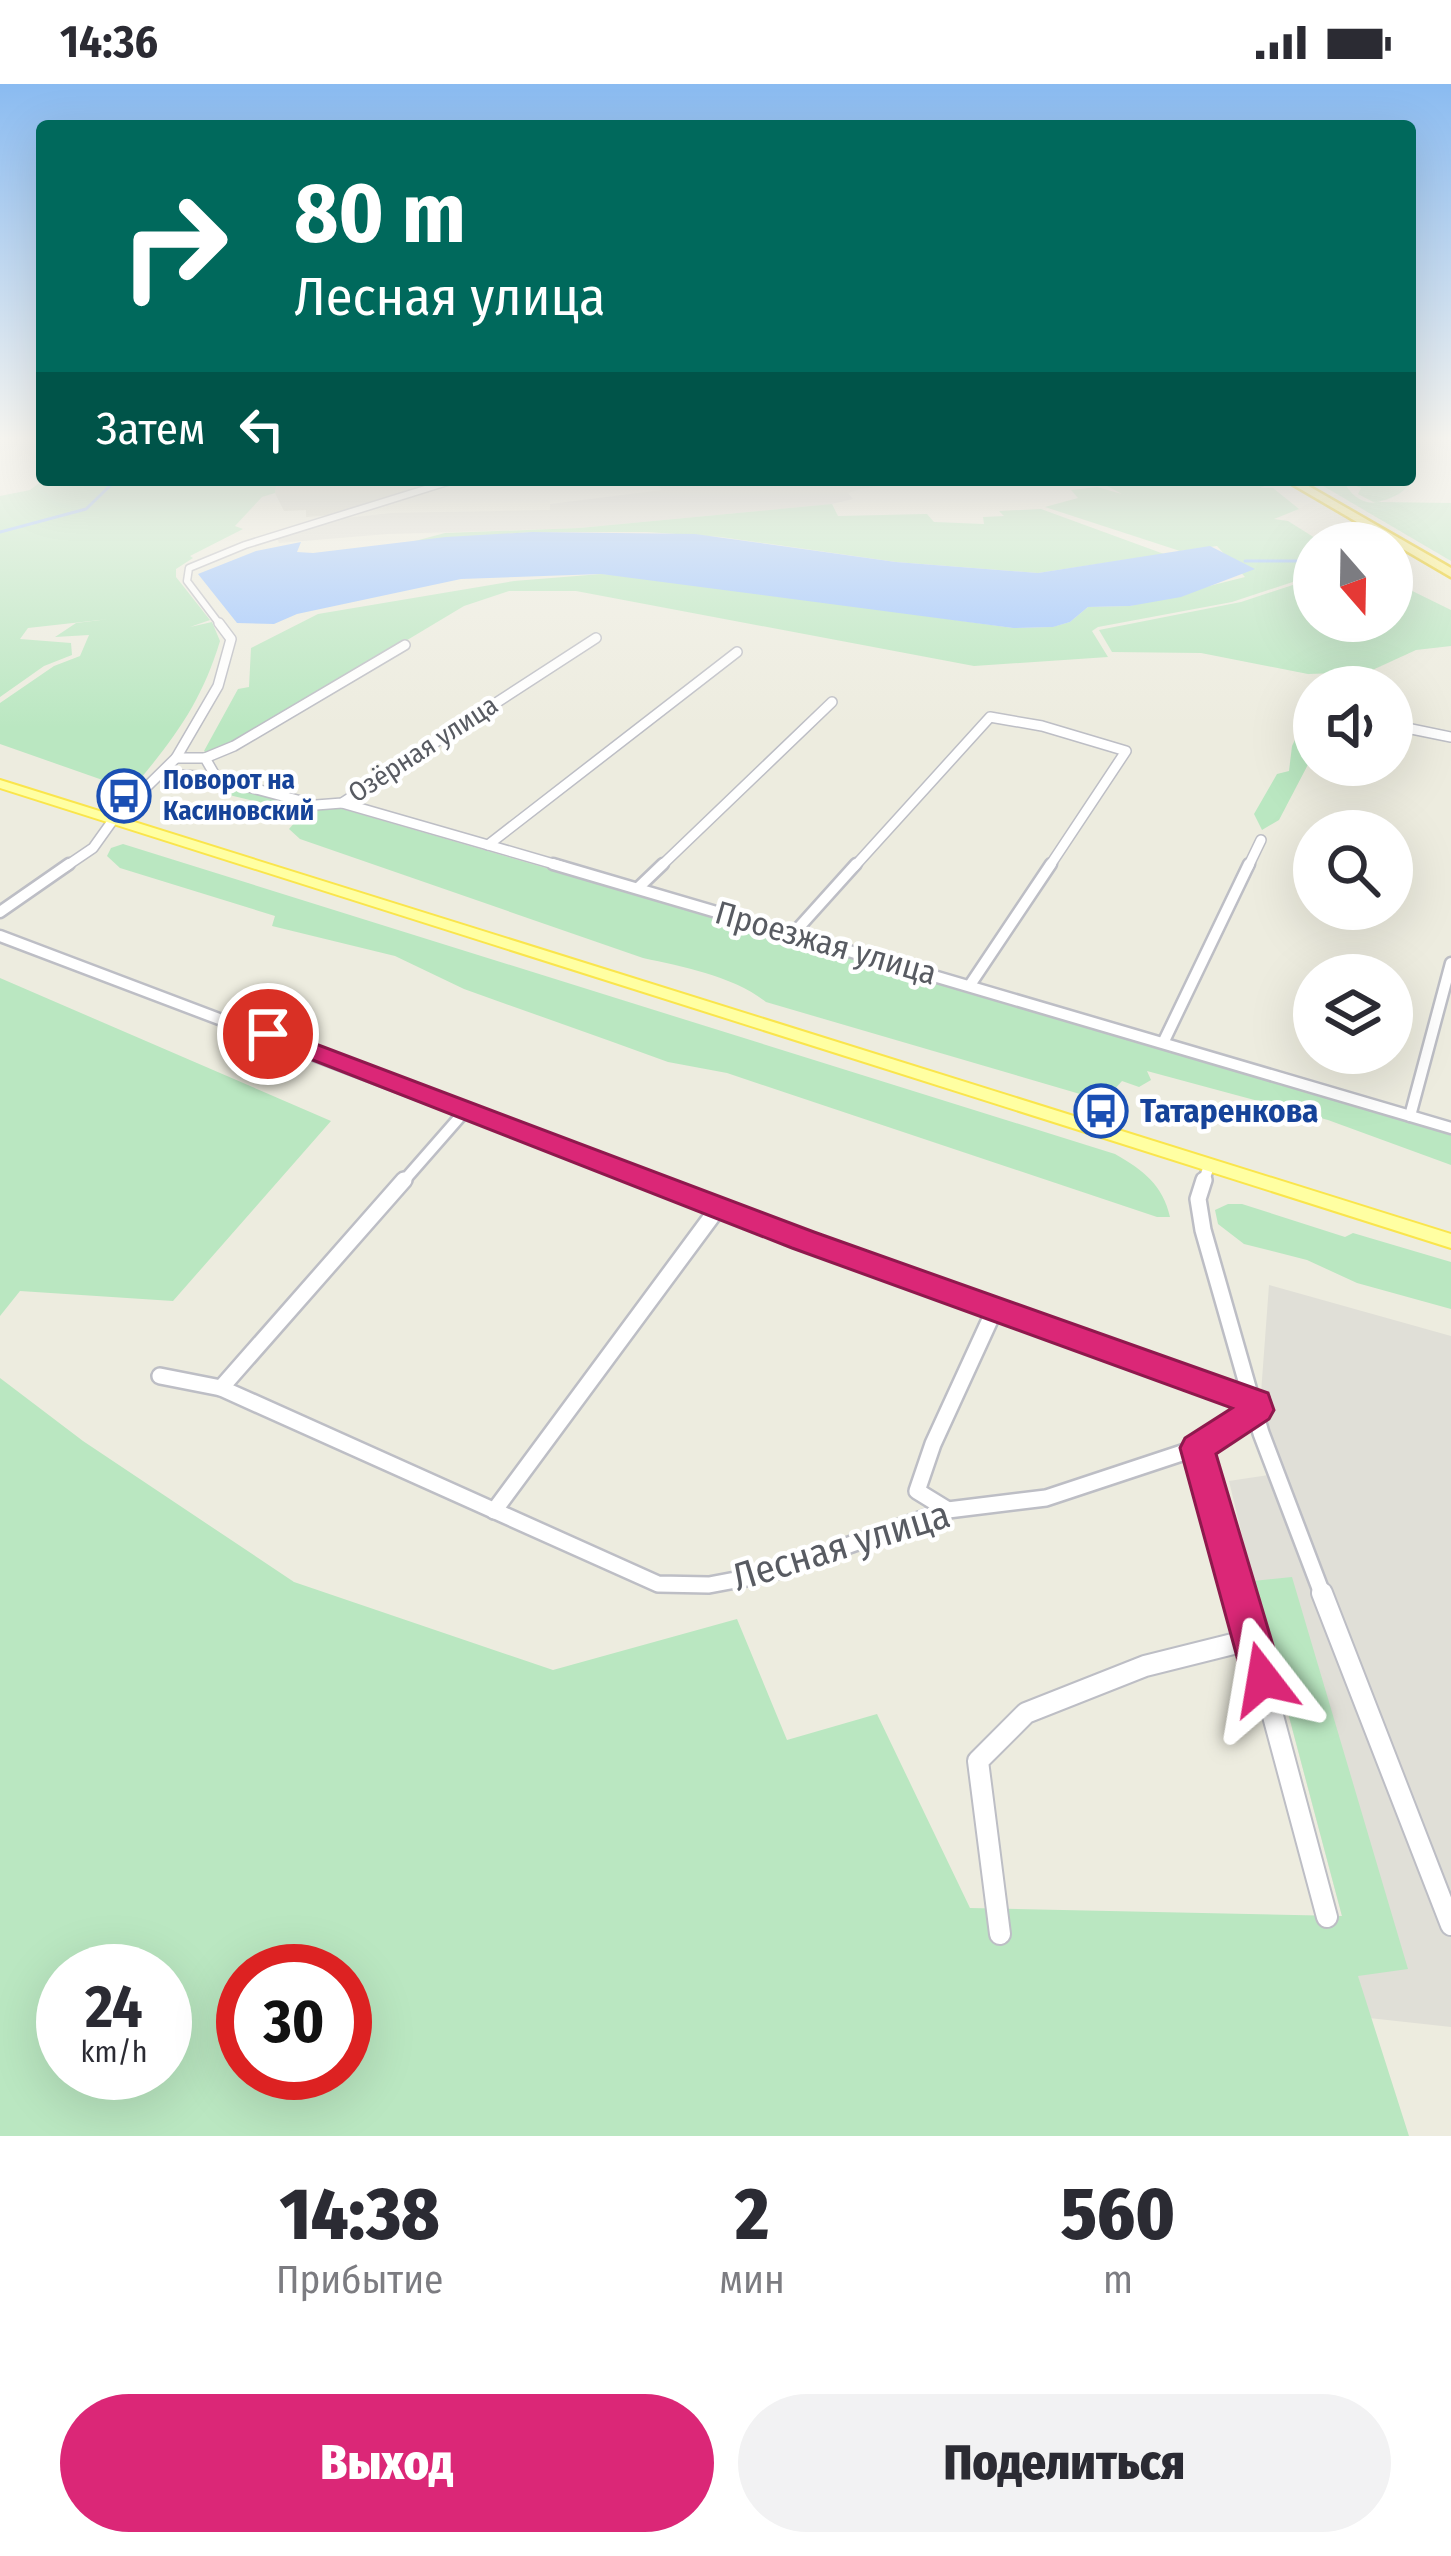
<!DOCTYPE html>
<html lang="ru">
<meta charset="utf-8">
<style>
:root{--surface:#fff;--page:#f2f2f3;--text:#2b2b33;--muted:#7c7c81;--accent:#db2777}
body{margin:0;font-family:"Fira Sans Condensed",sans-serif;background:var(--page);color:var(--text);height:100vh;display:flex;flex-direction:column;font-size:45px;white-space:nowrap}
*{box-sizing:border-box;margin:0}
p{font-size:39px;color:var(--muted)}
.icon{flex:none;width:66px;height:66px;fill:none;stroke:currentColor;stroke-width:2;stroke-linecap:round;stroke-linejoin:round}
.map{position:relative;height:2052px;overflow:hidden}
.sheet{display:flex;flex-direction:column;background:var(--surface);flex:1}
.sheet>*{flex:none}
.top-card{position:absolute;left:36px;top:36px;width:1380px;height:366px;border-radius:12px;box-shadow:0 12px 48px #0002;background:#00695c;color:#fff;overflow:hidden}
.needle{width:78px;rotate:160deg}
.fabs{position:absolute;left:1293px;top:438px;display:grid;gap:24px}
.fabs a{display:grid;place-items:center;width:120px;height:120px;border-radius:50%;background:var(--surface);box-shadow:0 12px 48px #0002;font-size:60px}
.speed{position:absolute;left:36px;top:1860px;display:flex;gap:24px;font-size:60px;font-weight:700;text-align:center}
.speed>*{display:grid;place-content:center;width:156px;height:156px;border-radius:50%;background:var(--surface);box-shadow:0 12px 48px #0002;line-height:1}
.speed small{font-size:30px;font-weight:400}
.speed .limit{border:18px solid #d22;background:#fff;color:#111}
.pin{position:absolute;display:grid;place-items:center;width:102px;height:102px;color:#fff;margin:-51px;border:6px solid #fff;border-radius:50%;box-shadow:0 3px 12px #0007}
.me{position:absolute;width:132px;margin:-66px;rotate:346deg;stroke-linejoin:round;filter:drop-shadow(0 0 9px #0008)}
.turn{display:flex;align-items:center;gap:42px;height:252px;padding:0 60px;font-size:54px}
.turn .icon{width:156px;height:156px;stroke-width:2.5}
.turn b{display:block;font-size:84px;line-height:102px}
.then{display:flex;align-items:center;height:114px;padding:0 60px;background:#0003;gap:24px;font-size:45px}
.eta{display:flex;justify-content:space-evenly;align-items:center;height:204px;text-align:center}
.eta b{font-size:72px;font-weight:800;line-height:84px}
.action{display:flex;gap:24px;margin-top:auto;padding:24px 60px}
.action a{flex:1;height:138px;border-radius:72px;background:var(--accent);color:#fff;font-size:48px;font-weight:800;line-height:138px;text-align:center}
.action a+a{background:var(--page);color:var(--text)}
.status{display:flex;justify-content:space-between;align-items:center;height:84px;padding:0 60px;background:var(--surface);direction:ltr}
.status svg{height:33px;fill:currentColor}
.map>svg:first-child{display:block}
.industrial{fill:#e0dfd7}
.education{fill:#dcdbce}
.green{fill:#bae7c1;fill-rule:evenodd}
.water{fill:#9dc5ff}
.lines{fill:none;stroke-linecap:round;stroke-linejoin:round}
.stream{stroke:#9dc5ff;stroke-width:3}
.street-far4-casing{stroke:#bdbec5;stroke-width:9}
.street-far3-casing{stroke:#bdbec5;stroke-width:12}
.street-far2-casing{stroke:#bdbec5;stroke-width:15}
.street-far1-casing{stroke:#bdbec5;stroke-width:20}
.street-casing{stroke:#bdbec5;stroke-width:24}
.primary-casing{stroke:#fae54c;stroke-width:4}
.highway-casing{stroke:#ecc800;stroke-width:5}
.street-far4{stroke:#fff;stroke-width:6}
.street-far3{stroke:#fff;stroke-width:9}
.street-far2{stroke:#fff;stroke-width:10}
.street-far1{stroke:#fff;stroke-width:15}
.street{stroke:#fff;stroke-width:20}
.primary{fill:#ffffa2;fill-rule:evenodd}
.highway{fill:#fff384;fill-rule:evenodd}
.route{fill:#db2777;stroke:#8e194d;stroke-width:3}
.labels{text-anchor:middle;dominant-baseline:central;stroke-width:9;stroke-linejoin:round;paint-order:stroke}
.far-street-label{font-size:27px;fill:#585b62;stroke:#fff}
.far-transit-label{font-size:27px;font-weight:bold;fill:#164399;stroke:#fff;text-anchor:start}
.street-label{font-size:33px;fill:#585b62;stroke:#fff}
.transit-label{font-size:33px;font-weight:bold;fill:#164399;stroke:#fff;text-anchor:start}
.near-street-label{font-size:39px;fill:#585b62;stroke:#fff}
</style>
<div class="status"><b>14:36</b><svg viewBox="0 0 49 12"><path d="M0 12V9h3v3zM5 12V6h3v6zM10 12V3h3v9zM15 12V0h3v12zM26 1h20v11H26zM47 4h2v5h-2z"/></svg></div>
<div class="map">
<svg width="1451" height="2052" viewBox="0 0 1451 2052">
<rect width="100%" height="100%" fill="#edecdf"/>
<!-- industrial -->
<g class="industrial">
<polygon points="652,396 923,396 861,405 848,409 853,415 832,420 579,444 388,450 279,459 277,454 337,435 391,429 550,426 550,420 662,406"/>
<polygon points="1269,1201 1451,1252 1451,1943 1369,1934 1253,1497 1229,1397 1282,1389 1267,1348 1261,1309"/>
</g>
<!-- education -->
<polygon class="education" points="277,396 436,396 436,400 334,431 306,433 306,426 284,427 275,409"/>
<!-- green -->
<g class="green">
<path d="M1410,375L1415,379C1413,405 1400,412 1378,418L1451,419V477L1313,396H1343C1349,409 1360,419 1375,419L1358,410L1361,404L1354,401L1357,396H1410Z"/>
<path d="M43,396H277L275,409L262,413L235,442L243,445L190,472L193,474L176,485V493L210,536L190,543L212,538L220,557C201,620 173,656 131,706L0,660V619L54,582L80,572L89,551L55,553L76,539L109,535L28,544L20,555L71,559L72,571L44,582L0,613V412L30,406Z"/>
<polygon points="1129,396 1142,396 1147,402 1152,399 1147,396 1260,396 1267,401 1260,404 1273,404 1299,425 1274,435 1288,437 1323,459 1314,459 1314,491 1232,518 1098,543 1092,547 1108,573 974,582 576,507 509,507 464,522 212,673 204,667 238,605 249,603 251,564 318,530 514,497 601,490 640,492 1013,544 1052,543 1070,538 1088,523 1130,522 1245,493 1217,462 1180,467 1045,423 1078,414 1071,406 1097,403 1122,410 1105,401"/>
<polygon points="832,420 838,432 927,430 934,438 984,440 983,433 1004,432 999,427 1041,425 1164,470 1038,489 896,478 721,453 647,448 532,448 415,457 445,449 579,444"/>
<polygon points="1314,494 1314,537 1392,537 1392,497 1451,526 1451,562 1416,566 1368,588 1308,590 1201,569 1112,568 1099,546 1241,518"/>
<polygon points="1314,616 1314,669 1279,736 1262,746 1254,730 1277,690 1289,687 1292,662"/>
<path d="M217,695L316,724H339L1120,950L1451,1051V1081L1328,1036L1147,987L1151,996L1139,1003L1122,997L1112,1008L1080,1010L766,918C733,892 684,883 643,874L300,755L289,745L296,737L274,722L221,709L198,698Z"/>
<path d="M123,760L1115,1070C1143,1086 1163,1101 1170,1133H1157L727,989L668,978L610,957L464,905L395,872L272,842L275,832L120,784L107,772L111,764Z"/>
<polygon points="0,894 331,1037 173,1217 20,1207 0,1232"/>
<polygon points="1228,1120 1242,1120 1345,1153 1353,1149 1451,1178 1451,1225 1357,1199 1307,1176 1244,1160 1218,1140 1215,1126"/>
<path d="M0,1294L83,1357L294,1498L553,1586L737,1535L787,1656L877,1630L970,1824L1342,1832L1253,1497L1292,1493L1408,1885L1358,1892L1409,2052H0ZM63,1887H165V1989H63ZM243,1887H345V1989H243Z"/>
</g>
<!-- water -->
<polygon class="water" points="532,448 695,450 896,478 1038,489 1210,462 1255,485 1181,513 1130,522 1088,523 1070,538 1053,543 1013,544 601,490 461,495 297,530 274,540 237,539 198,490 256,467 301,458 297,468 313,469 446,453"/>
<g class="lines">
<!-- stream -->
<g class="stream">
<polyline points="0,448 86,425 116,396"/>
<polyline points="1245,477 1314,477"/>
</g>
<!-- street-far4 casing -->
<g class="street-far4-casing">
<polyline id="street-far4" points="221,542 187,497 189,484 245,461 454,396"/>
</g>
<!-- street-far3 casing -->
<g class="street-far3-casing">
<g id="street-far3">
<polyline points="1392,641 1451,653"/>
<polyline points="176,674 205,674 216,693 226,697 316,721 342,719 596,554"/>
<polyline points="205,674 234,662 405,561"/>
<polyline points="162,690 216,693"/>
<polyline points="342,719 488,761 737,568"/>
<polyline points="488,761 564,783"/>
<polyline points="65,783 93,764 113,736 176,674 218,602 231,555 219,539"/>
<polyline points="660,783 832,618"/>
<polyline points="854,783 990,633 1042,642 1126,667 1049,783"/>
<polyline points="1248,783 1261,756"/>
</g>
</g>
<!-- street-far2 casing -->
<g class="street-far2-casing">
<g id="street-far2">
<polyline points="553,780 1451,1044"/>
<polyline points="639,803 663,780"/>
<polyline points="0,828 69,780"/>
<polyline points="793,850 856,780"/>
<polyline points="0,852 652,1099"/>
<polyline points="970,901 1051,780"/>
<polyline points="1164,957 1249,780"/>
<polyline points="1410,1032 1451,879"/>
<polyline points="402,1099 465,1027"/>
<polyline points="1203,1099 1209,1082"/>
</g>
</g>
<!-- street-far1 casing -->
<g class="street-far1-casing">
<g id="street-far1">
<polyline points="644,1096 1256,1319"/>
<polyline points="1204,1096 1198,1115 1203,1146 1261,1349 1323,1512"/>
<polyline points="160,1292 221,1304 658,1500 709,1501 767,1490 948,1426 1046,1414 1197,1364 1257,1326"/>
<polyline points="221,1304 404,1096"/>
<polyline points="1197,1364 1241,1512"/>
<polyline points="948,1426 917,1407 933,1360 994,1227"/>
<polyline points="494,1427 718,1124"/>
</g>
</g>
<!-- street casing -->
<g class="street-casing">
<g id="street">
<polyline points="1240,1509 1327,1833"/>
<polyline points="1322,1509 1451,1841"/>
<polyline points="1000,1850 978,1677 1026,1629 1145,1582 1253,1555"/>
</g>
</g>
<!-- primary casing -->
<g class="primary-casing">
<polygon id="primary" points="0,696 1451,1150 1451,1164 0,704"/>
</g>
<!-- highway casing -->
<g class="highway-casing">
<polygon id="highway" points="1285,396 1298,396 1451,484 1451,493"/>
</g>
<!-- street-far4 -->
<use href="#street-far4" class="street-far4"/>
<!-- street-far3 -->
<use href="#street-far3" class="street-far3"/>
<!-- street-far2 -->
<use href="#street-far2" class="street-far2"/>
<!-- street-far1 -->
<use href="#street-far1" class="street-far1"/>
<!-- street -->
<use href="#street" class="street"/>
<!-- primary -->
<use href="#primary" class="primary"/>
<!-- highway -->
<use href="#highway" class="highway"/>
</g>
<!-- sky -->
<linearGradient id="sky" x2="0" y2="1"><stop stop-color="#8abbf1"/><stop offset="0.55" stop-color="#f7f6f1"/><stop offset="1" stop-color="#f7f6f1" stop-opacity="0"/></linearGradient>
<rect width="1451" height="644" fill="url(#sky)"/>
<!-- route -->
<polygon class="route" points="268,942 814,1148 1268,1309 1274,1326 1269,1335 1216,1370 1283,1595 1277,1608 1263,1614 1249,1608 1243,1595 1180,1364 1185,1354 1232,1324 792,1164 259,955 255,950"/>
<!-- icons -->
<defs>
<g id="bus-ring" transform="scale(2.7)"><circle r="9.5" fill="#fff" stroke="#1a4fb4" stroke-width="1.5"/><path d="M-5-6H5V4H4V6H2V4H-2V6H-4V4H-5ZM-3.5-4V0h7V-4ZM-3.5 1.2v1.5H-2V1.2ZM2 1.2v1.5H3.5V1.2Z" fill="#1a4fb4"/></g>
</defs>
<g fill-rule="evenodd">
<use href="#bus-ring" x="124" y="712"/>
<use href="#bus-ring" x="1101" y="1027"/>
</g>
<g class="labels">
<!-- far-street labels -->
<g class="far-street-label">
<text transform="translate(423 665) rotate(-33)">Озёрная улица</text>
</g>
<!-- far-transit labels -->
<g class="far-transit-label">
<text x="163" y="696">Поворот на<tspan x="163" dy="31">Касиновский</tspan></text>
</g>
<!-- street labels -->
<g class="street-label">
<text transform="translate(826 859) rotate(16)">Проезжая улица</text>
</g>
<!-- transit labels -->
<g class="transit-label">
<text x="1140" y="1027">Татаренкова</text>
</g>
<!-- near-street labels -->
<g class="near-street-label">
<text transform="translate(841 1462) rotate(-17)">Лесная улица</text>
</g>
</g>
</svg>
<div class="fabs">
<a><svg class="needle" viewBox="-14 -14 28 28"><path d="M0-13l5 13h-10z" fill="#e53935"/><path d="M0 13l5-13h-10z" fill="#7c7c81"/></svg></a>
<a><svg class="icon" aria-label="sound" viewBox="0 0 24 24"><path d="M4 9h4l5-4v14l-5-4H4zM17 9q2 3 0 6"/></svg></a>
<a><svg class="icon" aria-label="search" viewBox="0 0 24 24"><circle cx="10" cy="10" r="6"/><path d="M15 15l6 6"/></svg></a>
<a><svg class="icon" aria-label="layers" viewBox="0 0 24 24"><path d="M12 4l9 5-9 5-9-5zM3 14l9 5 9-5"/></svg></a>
</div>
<div class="speed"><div>24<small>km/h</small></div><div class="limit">30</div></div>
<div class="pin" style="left:268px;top:950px;background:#d93025"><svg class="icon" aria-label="arrive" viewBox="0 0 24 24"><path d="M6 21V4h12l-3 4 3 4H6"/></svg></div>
<svg class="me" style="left:1263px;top:1595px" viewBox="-20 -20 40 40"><path d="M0-17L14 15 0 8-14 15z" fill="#db2777" stroke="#fff" stroke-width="4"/></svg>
<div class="top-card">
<div class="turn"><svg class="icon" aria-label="right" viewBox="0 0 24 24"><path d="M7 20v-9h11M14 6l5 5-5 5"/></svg><div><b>80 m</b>Лесная улица</div></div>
<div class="then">Затем<svg class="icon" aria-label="left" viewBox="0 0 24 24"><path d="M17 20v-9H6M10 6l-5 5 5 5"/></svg></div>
</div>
</div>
<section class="sheet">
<div class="eta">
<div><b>14:38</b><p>Прибытие</p></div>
<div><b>2</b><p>мин</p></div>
<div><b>560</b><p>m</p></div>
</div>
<div class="action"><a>Выход</a><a>Поделиться</a></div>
</section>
